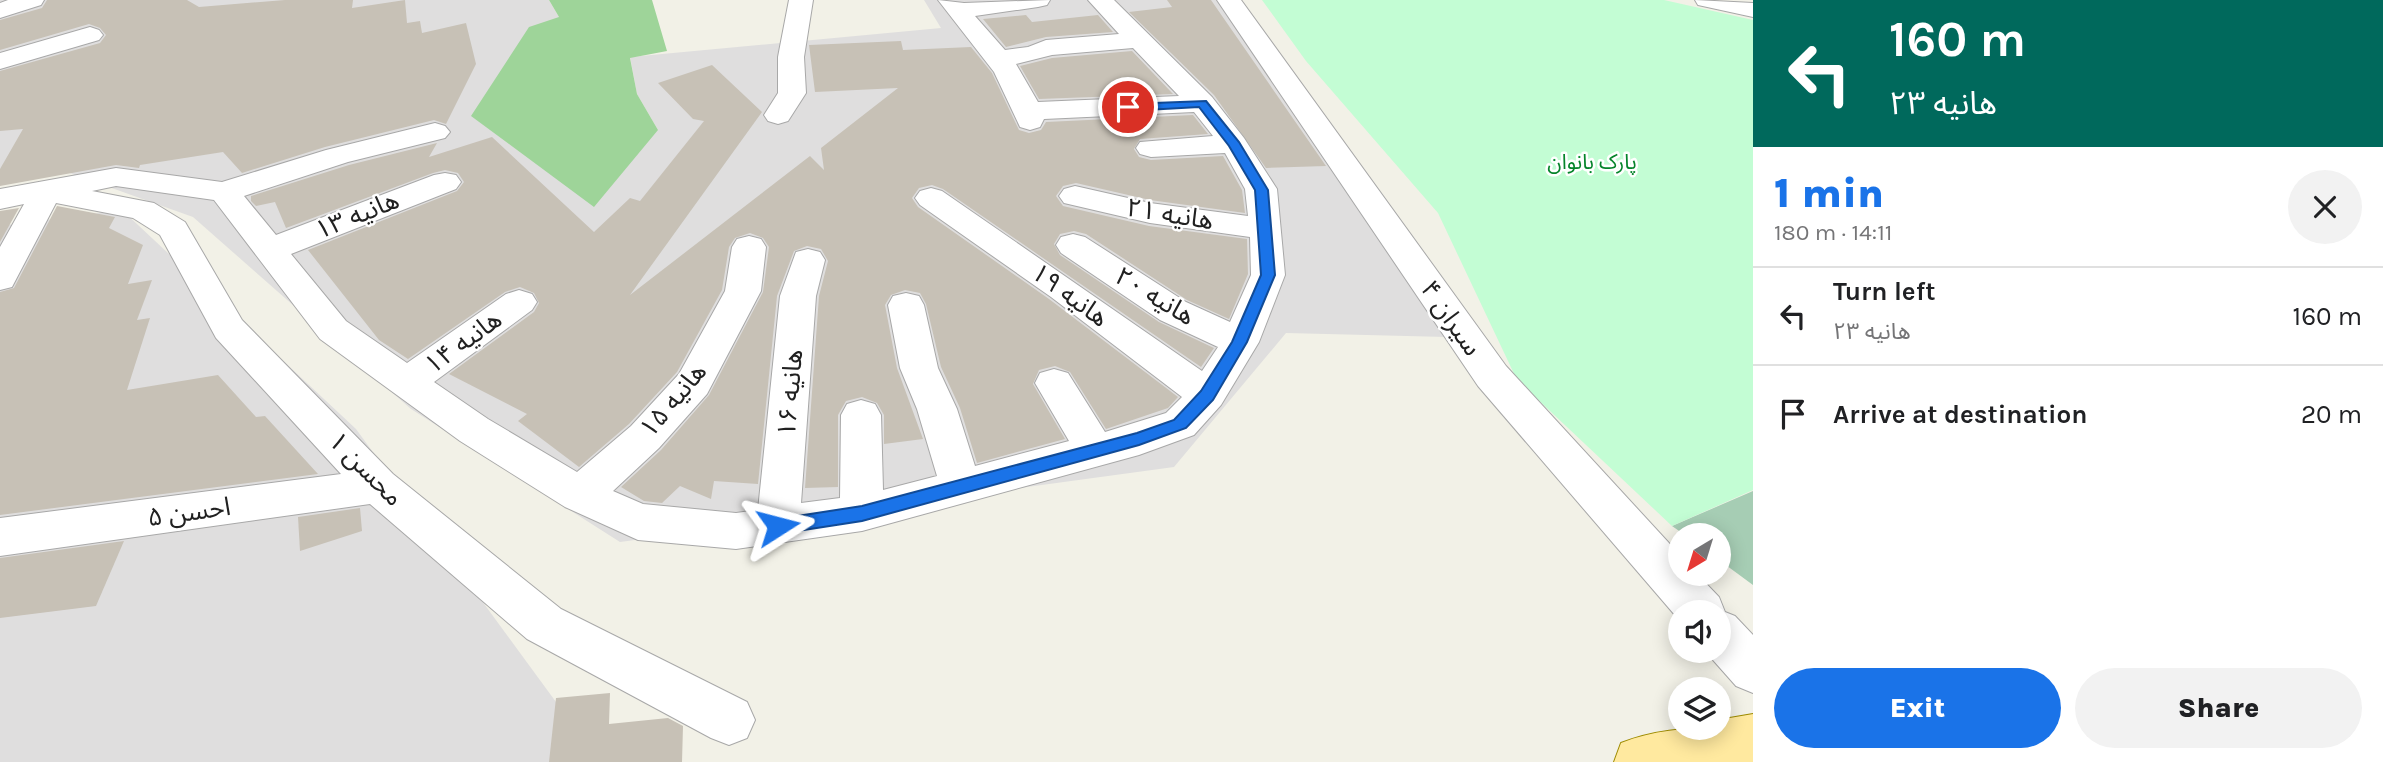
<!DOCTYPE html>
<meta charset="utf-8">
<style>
:root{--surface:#fff;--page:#f2f2f2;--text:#202124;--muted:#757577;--line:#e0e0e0;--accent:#1a73e8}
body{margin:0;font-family:Karla,"Noto Sans Arabic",sans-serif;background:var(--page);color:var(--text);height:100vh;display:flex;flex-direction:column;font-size:26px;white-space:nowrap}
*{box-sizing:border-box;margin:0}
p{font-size:23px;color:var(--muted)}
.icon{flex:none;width:38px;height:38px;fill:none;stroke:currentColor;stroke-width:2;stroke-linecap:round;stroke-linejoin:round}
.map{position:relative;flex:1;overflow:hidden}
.details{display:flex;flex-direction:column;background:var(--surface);width:630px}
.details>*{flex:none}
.banner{background:#00695c;color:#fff;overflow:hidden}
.needle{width:46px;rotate:218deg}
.controls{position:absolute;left:1668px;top:523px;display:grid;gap:14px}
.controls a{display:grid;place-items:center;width:63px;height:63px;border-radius:50%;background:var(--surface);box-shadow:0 4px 18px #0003;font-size:35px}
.pin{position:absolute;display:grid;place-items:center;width:60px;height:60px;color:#fff;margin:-30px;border:4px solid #fff;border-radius:50%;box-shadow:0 2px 7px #0007}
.me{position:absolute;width:77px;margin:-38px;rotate:81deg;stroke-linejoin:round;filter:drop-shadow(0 0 5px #0008)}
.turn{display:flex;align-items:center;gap:24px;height:147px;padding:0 21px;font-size:32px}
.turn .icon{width:91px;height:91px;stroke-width:2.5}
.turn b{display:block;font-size:49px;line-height:60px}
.round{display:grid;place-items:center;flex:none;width:74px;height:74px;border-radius:37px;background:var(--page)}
.head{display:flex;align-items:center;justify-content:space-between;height:119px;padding:0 21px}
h1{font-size:42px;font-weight:800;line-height:52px;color:var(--accent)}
.action{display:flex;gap:14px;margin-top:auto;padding:14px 21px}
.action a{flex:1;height:80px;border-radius:42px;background:var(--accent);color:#fff;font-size:28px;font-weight:800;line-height:80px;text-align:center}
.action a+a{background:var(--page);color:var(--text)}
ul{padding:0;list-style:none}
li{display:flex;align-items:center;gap:21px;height:98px;padding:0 21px;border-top:2px solid var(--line)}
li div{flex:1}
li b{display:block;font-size:26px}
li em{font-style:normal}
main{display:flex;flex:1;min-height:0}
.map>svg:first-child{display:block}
.residential{fill:#dfdede}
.forest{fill:#9ed499}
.cemetery{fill:#a6cdb4}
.park{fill:#c3fdd4}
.building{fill:#c7c1b6}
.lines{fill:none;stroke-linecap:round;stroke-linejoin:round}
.minor-casing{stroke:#a8a8a8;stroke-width:2}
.major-casing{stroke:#9e8b00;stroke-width:2}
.minor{fill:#fff;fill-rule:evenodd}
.major{fill:#ffe99f;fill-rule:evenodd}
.route{fill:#1a73e8;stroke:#114b97;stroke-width:2}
.labels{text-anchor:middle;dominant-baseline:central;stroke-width:5;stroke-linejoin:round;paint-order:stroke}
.far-park-label{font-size:21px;fill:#05842a;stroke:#fff}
.street-label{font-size:26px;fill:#212121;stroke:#fff}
</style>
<main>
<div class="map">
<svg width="1753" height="762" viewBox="0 0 1753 762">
<rect width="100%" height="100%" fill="#f2f1e7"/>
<!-- residential -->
<g class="residential">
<polygon points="0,0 549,0 559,17 658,130 637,94 630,57 941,28 924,0 1238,0 1447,337 1286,333 1174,467 620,542 411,409 193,217 64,171 0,185"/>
<polygon points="122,210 356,429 597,758 605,762 0,762 0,226"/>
</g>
<!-- forest -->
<polygon class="forest" points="549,0 652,0 667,51 630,58 637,94 658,130 594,207 471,116 529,27 559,17"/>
<!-- cemetery -->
<polygon class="cemetery" points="1753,491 1753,585 1719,560 1718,536 1685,535 1672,526"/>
<!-- park -->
<polygon class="park" points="1262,0 1664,0 1753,20 1753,490 1672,526 1517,380 1438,213 1306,61"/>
<!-- building -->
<g class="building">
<polygon points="47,0 187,0 199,7 285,0 353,0 352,8 405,0 407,23 420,21 422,33 466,23 476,64 446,124 434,120 325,147 242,173 223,152 140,165 139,168 116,165 0,186 0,169 23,129 0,131 0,71 100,43 106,35 100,28 89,24 0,50 0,20 42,8"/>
<polygon points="1167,0 1211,0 1326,166 1266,168 1214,95 1129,12 1172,7"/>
<polygon points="1026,15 1032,22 1098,15 1113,32 1046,37 1006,47 983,19"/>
<polygon points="901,41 903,50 971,47 992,73 1019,130 1029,133 1041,130 1046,122 1193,115 1208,134 1140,139 1134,149 1139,157 1151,160 1223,156 1242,190 1245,213 1150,200 1076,183 1063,186 1056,196 1063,206 1149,226 1247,239 1248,274 1229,319 1187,300 1086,234 1074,231 1060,234 1054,244 1060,255 1159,322 1214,348 1201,367 943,189 932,185 919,188 912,198 918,207 1049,299 1178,397 1168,408 1106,429 1070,372 1055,366 1039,370 1033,384 1065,439 977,463 960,408 941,367 926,304 920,293 905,290 891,295 885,305 897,368 923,439 884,444 884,415 877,403 862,397 846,401 838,415 838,487 805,488 819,296 828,261 821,249 807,246 794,251 777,296 758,484 714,481 711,499 680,486 662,503 644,501 621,487 661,450 709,395 763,292 769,247 763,238 750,233 735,238 729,247 722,290 677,372 629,424 579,467 518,421 527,414 449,374 534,312 539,303 534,293 520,287 505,292 408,359 379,340 308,250 457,191 464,182 458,173 445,170 433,173 286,228 275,202 256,206 251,201 251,196 349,165 437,143 429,157 492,137 594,232 630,198 640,201 704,121 693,119 658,83 712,65 762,112 630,295 810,156 824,170 821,148 898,88 815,92 809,45"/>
<polygon points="1132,51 1173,94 1039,99 1020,66 1052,58"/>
<polygon points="57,206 115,217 109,228 143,245 128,284 152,280 137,320 150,318 127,390 218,375 256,417 265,416 318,474 0,515 0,292 14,288"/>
<polygon points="19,208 0,242 0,211"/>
<polygon points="360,508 362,531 300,551 298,517"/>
<polygon points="124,541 96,606 0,618 0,558"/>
<polygon points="610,693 609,724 668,718 683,726 682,762 549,762 556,698"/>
</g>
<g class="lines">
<!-- minor casing -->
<g class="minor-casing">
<g id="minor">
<polygon points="8,0 44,0 41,5 0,18 0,3"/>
<polygon points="789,0 813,0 804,57 806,93 788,121 778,124 768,121 764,115 778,93 778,57"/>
<path d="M938,0L964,3L1050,0L1047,5L1038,7L975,16L1005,50L1028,47L1046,40L1119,34L1088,0H1114L1212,97L1244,138L1277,189L1285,275L1259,342L1221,405L1194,435L1139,455L862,531L736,549L638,540L565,507L460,441L320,339L214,200L116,186L92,191L154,203L185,222L242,320L393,474L561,609L747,702L755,720L747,738L729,745L711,738L527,639L370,504L0,556V518L341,474L216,338L160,235L133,218L56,203L12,287L0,290V247L24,204L0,209V189L116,168L222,182L326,150L435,123L445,126L450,132L445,138L348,162L244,196L276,235L434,175L445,173L456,175L461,182L456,189L291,254L346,321L407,363L506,294L519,290L532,294L537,302L532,310L434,382L488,419L577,472L631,426L679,374L725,291L732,247L737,239L749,236L761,239L766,247L761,291L707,394L659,448L613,491L643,504L736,513L758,510L780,296L796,252L808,249L820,252L825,260L816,296L801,503L840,498L841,415L847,404L861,400L875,404L881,415L883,490L937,476L917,409L900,368L888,305L893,296L906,293L919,296L924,305L938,368L957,409L975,466L1069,441L1035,383L1040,373L1054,369L1068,373L1105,432L1166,413L1182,397L1051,297L920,205L915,198L920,191L931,188L942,191L1202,371L1218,347L1160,320L1061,253L1056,245L1061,237L1073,234L1085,237L1186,302L1230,322L1251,275L1250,237L1150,223L1064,203L1059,196L1064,189L1075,186L1150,203L1248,216L1245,189L1225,153L1151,157L1140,154L1136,148L1140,142L1213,136L1194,112L1044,119L1040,127L1030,130L1020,127L994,72ZM1133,48L1179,96L1038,102L1016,64L1052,55Z"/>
<polygon points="1217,0 1241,0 1506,366 1680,555 1680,574 1697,574 1719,597 1725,612 1735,616 1753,635 1753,693 1736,686 1705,651 1718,651 1718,612 1680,612 1680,621 1478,386"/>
<polygon points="1695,0 1753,3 1753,17 1698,5"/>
<polygon points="90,27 99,30 103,35 99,40 0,69 0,53"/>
</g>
</g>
<!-- major casing -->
<g class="major-casing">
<path id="major" d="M1753,714V762H1614L1621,743C1654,730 1684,728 1718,728V720Z"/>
</g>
<!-- minor -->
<use href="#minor" class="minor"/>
<!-- major -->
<use href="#major" class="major"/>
</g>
<!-- route -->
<polygon class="route" points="1206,101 1239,142 1268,190 1275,275 1247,342 1213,400 1186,428 1139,445 862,521 778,534 772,532 769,526 778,519 862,506 1137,433 1174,420 1201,391 1232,342 1261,275 1255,190 1229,146 1199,107 1128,111 1123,107 1128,104"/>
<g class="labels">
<!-- far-park labels -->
<g class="far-park-label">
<text x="1592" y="162">پارک بانوان</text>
</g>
<!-- street labels -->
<g class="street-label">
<text transform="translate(1170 214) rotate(9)">هانیه ۲۱</text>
<text transform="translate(357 215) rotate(-22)">هانیه ۱۳</text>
<text transform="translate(1070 295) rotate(36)">هانیه ۱۹</text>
<text transform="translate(1155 296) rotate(31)">هانیه ۲۰</text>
<text transform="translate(1451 318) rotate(55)">سیران ۴</text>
<text transform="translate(463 342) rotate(-36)">هانیه ۱۴</text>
<text transform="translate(790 393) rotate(-85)">هانیه ۱۶</text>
<text transform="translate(673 400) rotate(-50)">هانیه ۱۵</text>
<text transform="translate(366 469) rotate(45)">محسن ۱</text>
<text transform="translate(189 512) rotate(-8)">احسن ۵</text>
</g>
</g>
</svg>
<div class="controls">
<a><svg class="needle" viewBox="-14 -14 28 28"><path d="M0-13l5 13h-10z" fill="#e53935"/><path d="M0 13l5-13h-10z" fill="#757577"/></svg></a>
<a><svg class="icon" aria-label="sound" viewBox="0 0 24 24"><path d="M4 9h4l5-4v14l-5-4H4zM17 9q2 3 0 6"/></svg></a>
<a><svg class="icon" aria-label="layers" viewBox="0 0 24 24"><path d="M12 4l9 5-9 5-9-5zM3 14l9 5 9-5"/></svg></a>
</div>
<div class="pin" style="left:1128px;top:107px;background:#d93025"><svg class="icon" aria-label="arrive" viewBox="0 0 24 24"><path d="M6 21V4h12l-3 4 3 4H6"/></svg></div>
<svg class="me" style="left:778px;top:526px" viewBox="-20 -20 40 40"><path d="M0-17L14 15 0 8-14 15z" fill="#1a73e8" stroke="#fff" stroke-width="4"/></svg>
</div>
<section class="details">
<div class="banner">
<div class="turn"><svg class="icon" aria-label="left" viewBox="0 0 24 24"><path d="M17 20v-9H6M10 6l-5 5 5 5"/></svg><div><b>160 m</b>هانیه ۲۳</div></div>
</div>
<div class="head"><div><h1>1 min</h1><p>180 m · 14:11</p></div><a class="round"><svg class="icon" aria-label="close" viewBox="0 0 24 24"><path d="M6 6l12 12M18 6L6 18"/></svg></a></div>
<ul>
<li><svg class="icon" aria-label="left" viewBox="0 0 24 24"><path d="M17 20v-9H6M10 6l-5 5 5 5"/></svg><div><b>Turn left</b><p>هانیه ۲۳</p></div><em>160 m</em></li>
<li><svg class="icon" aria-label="arrive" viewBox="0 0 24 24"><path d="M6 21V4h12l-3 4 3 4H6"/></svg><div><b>Arrive at destination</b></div><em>20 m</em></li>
</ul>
<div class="action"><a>Exit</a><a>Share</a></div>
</section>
</main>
